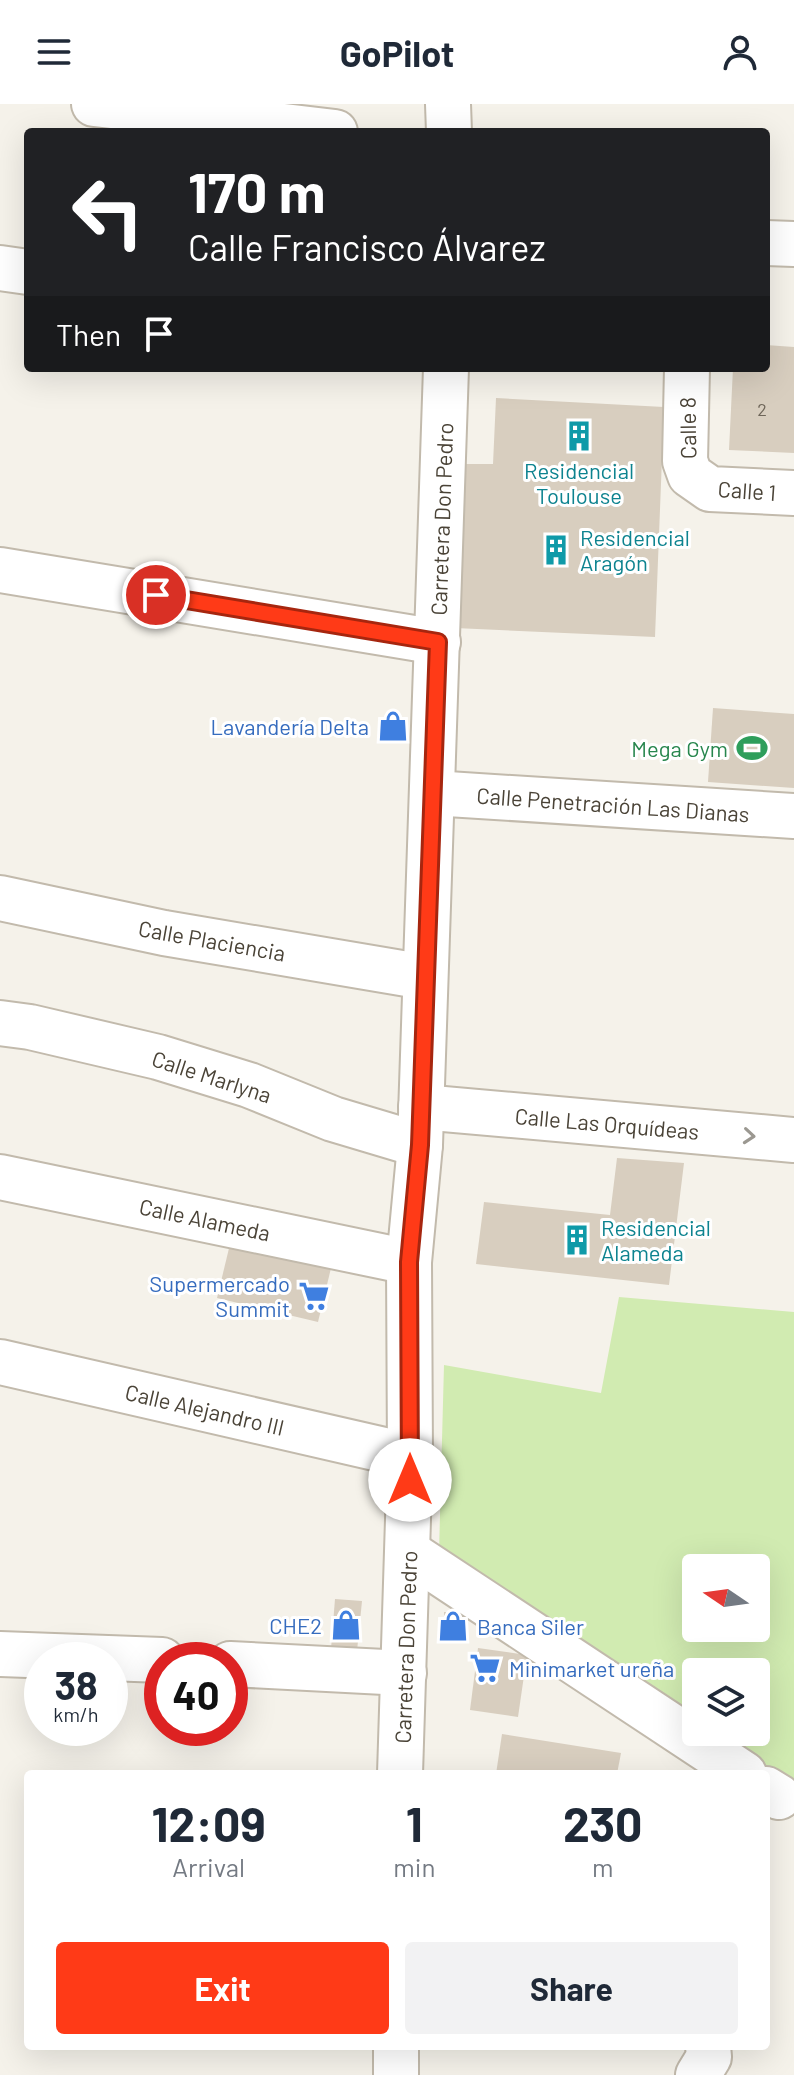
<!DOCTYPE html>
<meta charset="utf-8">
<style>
:root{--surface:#fff;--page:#f2f2f3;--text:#1f2937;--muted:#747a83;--accent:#ff3a17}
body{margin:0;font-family:Barlow,sans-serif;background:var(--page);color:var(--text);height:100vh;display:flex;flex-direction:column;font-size:30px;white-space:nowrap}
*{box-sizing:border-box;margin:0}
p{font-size:26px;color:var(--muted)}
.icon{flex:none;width:44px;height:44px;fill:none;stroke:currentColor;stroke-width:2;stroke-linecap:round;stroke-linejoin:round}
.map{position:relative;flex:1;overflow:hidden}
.side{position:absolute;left:24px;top:1666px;width:746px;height:280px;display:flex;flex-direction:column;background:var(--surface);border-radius:8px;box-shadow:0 8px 32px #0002}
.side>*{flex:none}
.top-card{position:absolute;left:24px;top:24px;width:746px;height:244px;border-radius:8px;box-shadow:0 8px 32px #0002;background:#202124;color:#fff;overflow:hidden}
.needle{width:52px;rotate:283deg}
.fabs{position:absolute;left:682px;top:1450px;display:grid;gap:16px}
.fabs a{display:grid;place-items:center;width:88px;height:88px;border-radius:8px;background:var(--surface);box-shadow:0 8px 32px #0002;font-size:40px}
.speed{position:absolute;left:24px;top:1538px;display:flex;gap:16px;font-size:40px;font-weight:700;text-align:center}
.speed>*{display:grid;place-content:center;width:104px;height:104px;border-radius:50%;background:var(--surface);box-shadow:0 8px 32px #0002;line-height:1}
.speed small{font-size:20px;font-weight:400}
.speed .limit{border:12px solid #d22;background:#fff;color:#111}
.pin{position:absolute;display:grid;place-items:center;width:68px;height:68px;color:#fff;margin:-34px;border:4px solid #fff;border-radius:50%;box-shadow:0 2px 8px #0007}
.me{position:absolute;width:88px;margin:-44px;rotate:0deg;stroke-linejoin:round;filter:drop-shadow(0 0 6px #0008)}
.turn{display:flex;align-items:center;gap:28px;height:168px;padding:0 32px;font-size:36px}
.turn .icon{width:104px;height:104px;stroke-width:2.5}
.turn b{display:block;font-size:56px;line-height:68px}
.then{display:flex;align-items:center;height:76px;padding:0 32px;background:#0003;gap:16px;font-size:30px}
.eta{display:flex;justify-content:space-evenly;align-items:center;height:136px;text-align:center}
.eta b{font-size:48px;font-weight:700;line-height:56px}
.action{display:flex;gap:16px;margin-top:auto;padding:16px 32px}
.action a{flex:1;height:92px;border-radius:8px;background:var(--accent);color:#fff;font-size:32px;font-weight:700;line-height:92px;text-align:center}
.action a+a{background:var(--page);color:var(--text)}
header{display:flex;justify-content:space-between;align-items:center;height:104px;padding:0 32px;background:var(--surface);font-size:36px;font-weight:700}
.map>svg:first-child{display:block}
.green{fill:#d1ebb1;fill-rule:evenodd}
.building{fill:#d8cebf}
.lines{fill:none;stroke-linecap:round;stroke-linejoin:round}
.minor-casing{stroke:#c2baac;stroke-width:48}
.minor{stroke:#fff;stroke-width:44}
.oneway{stroke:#9b9891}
.route-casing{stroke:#a6260f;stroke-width:20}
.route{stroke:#ff3a17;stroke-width:14}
.labels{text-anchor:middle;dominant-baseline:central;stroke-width:6;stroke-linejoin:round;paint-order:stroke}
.number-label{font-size:18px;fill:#6e6659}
.street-label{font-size:22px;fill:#4a4337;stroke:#fff}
.culture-label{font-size:22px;fill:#0d838f;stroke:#fff;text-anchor:start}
.shop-label{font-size:22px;fill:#366cbe;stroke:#fff;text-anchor:end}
.leisure-label{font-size:22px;fill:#27864d;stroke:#fff;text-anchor:end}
</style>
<header><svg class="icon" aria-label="menu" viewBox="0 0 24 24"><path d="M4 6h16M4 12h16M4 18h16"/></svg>GoPilot<svg class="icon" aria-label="person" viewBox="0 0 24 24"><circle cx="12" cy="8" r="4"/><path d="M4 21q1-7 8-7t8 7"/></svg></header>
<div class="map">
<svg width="794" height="1971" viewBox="0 0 794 1971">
<rect width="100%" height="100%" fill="#f5f2ea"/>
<!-- green -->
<path class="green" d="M619,1193L794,1208V1687L708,1628H756V1568H696V1620L439,1449L444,1261L601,1289ZM696,1464H756V1524H696Z"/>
<!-- building -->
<g class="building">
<polygon points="766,241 794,243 794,349 729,346 733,264 766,264"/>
<polygon points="496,294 664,303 655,533 455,524 454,360 493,360"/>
<polygon points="713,604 794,610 794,684 708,678"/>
<polygon points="617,1054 684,1059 669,1181 476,1160 484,1098 610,1111"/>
<polygon points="231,1136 332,1160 318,1218 217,1194"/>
<polygon points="335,1495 362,1497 357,1547 331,1545"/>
<polygon points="444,1508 464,1508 463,1536 444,1536"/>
<polygon points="478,1544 527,1551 518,1613 470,1606"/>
<polygon points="502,1630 621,1649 617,1670 496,1670"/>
</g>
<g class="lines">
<!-- minor casing -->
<g class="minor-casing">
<g id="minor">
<polyline points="94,0 335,28"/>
<polyline points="448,0 449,28"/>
<polyline points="766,139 794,140"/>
<polyline points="0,164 28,168"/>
<polyline points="687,264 685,357 690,371 710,385 794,389"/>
<polyline points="0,466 438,538"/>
<polyline points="432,689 794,712"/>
<polyline points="0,794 164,829 425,873"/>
<polyline points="0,919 30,923 158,953 249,981 333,1015 420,1041"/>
<polyline points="421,1003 794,1036"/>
<polyline points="0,1073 409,1158"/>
<polyline points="0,1258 410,1352"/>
<polyline points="408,1448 744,1670"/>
<polyline points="0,1550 162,1556"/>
<polyline points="230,1560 404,1569"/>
<polyline points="400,1670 410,1352 409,1158 420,1041 446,264"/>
<polyline points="766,1685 779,1693"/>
<polyline points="396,1942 396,1971"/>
<polyline points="698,1971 709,1953 708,1942"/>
</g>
</g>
<!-- minor -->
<use href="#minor" class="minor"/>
</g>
<!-- one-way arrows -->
<defs><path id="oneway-chevron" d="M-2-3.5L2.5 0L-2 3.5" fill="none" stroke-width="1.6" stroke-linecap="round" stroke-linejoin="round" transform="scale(2)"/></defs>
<use class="oneway" href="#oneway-chevron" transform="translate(749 1032) rotate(5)"/>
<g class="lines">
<!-- route casing -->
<g class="route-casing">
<polyline id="route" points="156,491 438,538 420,1041 409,1158 410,1376"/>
</g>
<!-- route -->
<use href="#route" class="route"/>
</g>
<!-- icons -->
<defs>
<g id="building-bare" transform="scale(2.4)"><path d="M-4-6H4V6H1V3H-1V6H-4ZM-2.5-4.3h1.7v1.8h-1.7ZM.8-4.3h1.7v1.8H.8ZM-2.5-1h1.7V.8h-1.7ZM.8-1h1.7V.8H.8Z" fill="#0f9aa8" stroke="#fff" stroke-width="2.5" paint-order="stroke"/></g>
<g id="shop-bare" transform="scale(2.4)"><path d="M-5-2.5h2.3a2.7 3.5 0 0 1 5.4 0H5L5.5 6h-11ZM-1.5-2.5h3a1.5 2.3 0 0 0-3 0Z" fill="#3f7fe0" stroke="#fff" stroke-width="2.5" paint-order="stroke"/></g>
<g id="stadium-bare" transform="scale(2.4)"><path d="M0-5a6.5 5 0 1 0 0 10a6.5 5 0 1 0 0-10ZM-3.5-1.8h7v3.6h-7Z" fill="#2e9e5b" stroke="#fff" stroke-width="2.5" paint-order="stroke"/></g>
<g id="supermarket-bare" transform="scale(2.4)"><path d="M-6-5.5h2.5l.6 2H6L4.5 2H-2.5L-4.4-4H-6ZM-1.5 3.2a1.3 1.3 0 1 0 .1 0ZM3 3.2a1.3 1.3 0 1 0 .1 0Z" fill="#3f7fe0" stroke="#fff" stroke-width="2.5" paint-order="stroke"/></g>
</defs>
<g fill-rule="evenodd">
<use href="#building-bare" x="579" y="332"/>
<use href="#building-bare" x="556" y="446"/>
<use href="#shop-bare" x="393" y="622"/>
<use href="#stadium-bare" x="752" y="644"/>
<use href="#building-bare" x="577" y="1136"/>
<use href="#supermarket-bare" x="314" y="1192"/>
<use href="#shop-bare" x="346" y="1521"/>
<use href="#shop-bare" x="453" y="1522"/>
<use href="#supermarket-bare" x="485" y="1564"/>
</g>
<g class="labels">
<!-- number labels -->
<g class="number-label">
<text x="762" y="305">2</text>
</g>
<!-- street labels -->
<g class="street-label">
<text transform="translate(687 324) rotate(-91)">Calle 8</text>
<text transform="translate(747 386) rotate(4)">Calle 1</text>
<text transform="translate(441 415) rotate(-88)">Carretera Don Pedro</text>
<text transform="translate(613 700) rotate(4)">Calle Penetración Las Dianas</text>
<text transform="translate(212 836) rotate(10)">Calle Placiencia</text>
<text transform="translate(212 972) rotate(18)">Calle Marlyna</text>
<text transform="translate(607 1019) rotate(5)">Calle Las Orquídeas</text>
<text transform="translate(205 1115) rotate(12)">Calle Alameda</text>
<text transform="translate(205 1305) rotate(13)">Calle Alejandro III</text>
<text transform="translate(405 1543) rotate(-88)">Carretera Don Pedro</text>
</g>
<!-- culture labels -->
<g class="culture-label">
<text x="579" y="366" text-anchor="middle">Residencial<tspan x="579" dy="25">Toulouse</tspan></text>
<text x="580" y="433">Residencial<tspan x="580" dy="25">Aragón</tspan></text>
<text x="601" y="1123">Residencial<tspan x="601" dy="25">Alameda</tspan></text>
</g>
<!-- shop labels -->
<g class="shop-label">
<text x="369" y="622">Lavandería Delta</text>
<text x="290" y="1179">Supermercado<tspan x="290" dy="25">Summit</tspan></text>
<text x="322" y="1521">CHE2</text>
<text x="477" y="1522" text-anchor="start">Banca Siler</text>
<text x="509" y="1564" text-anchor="start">Minimarket ureña</text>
</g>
<!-- leisure labels -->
<g class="leisure-label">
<text x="728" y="644">Mega Gym</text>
</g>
</g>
</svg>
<div class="fabs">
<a><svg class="needle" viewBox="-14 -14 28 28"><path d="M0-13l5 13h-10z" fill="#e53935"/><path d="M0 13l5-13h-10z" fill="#747a83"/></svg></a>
<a><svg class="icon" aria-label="layers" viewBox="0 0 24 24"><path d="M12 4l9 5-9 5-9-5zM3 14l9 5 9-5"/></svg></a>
</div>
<div class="speed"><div>38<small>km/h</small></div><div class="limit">40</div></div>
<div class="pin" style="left:156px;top:491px;background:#d93025"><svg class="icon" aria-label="arrive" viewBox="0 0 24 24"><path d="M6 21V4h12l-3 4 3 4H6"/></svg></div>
<svg class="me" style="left:410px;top:1376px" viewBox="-20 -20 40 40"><circle r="19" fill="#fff"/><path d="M0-13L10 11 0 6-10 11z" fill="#ff3a17"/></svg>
<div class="top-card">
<div class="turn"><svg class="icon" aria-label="left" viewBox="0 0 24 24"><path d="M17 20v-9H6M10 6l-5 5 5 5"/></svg><div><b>170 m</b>Calle Francisco Álvarez</div></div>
<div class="then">Then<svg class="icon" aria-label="arrive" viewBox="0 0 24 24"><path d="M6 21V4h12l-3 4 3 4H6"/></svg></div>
</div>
<section class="side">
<div class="eta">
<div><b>12:09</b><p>Arrival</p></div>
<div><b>1</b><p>min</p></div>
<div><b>230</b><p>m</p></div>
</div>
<div class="action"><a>Exit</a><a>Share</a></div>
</section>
</div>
